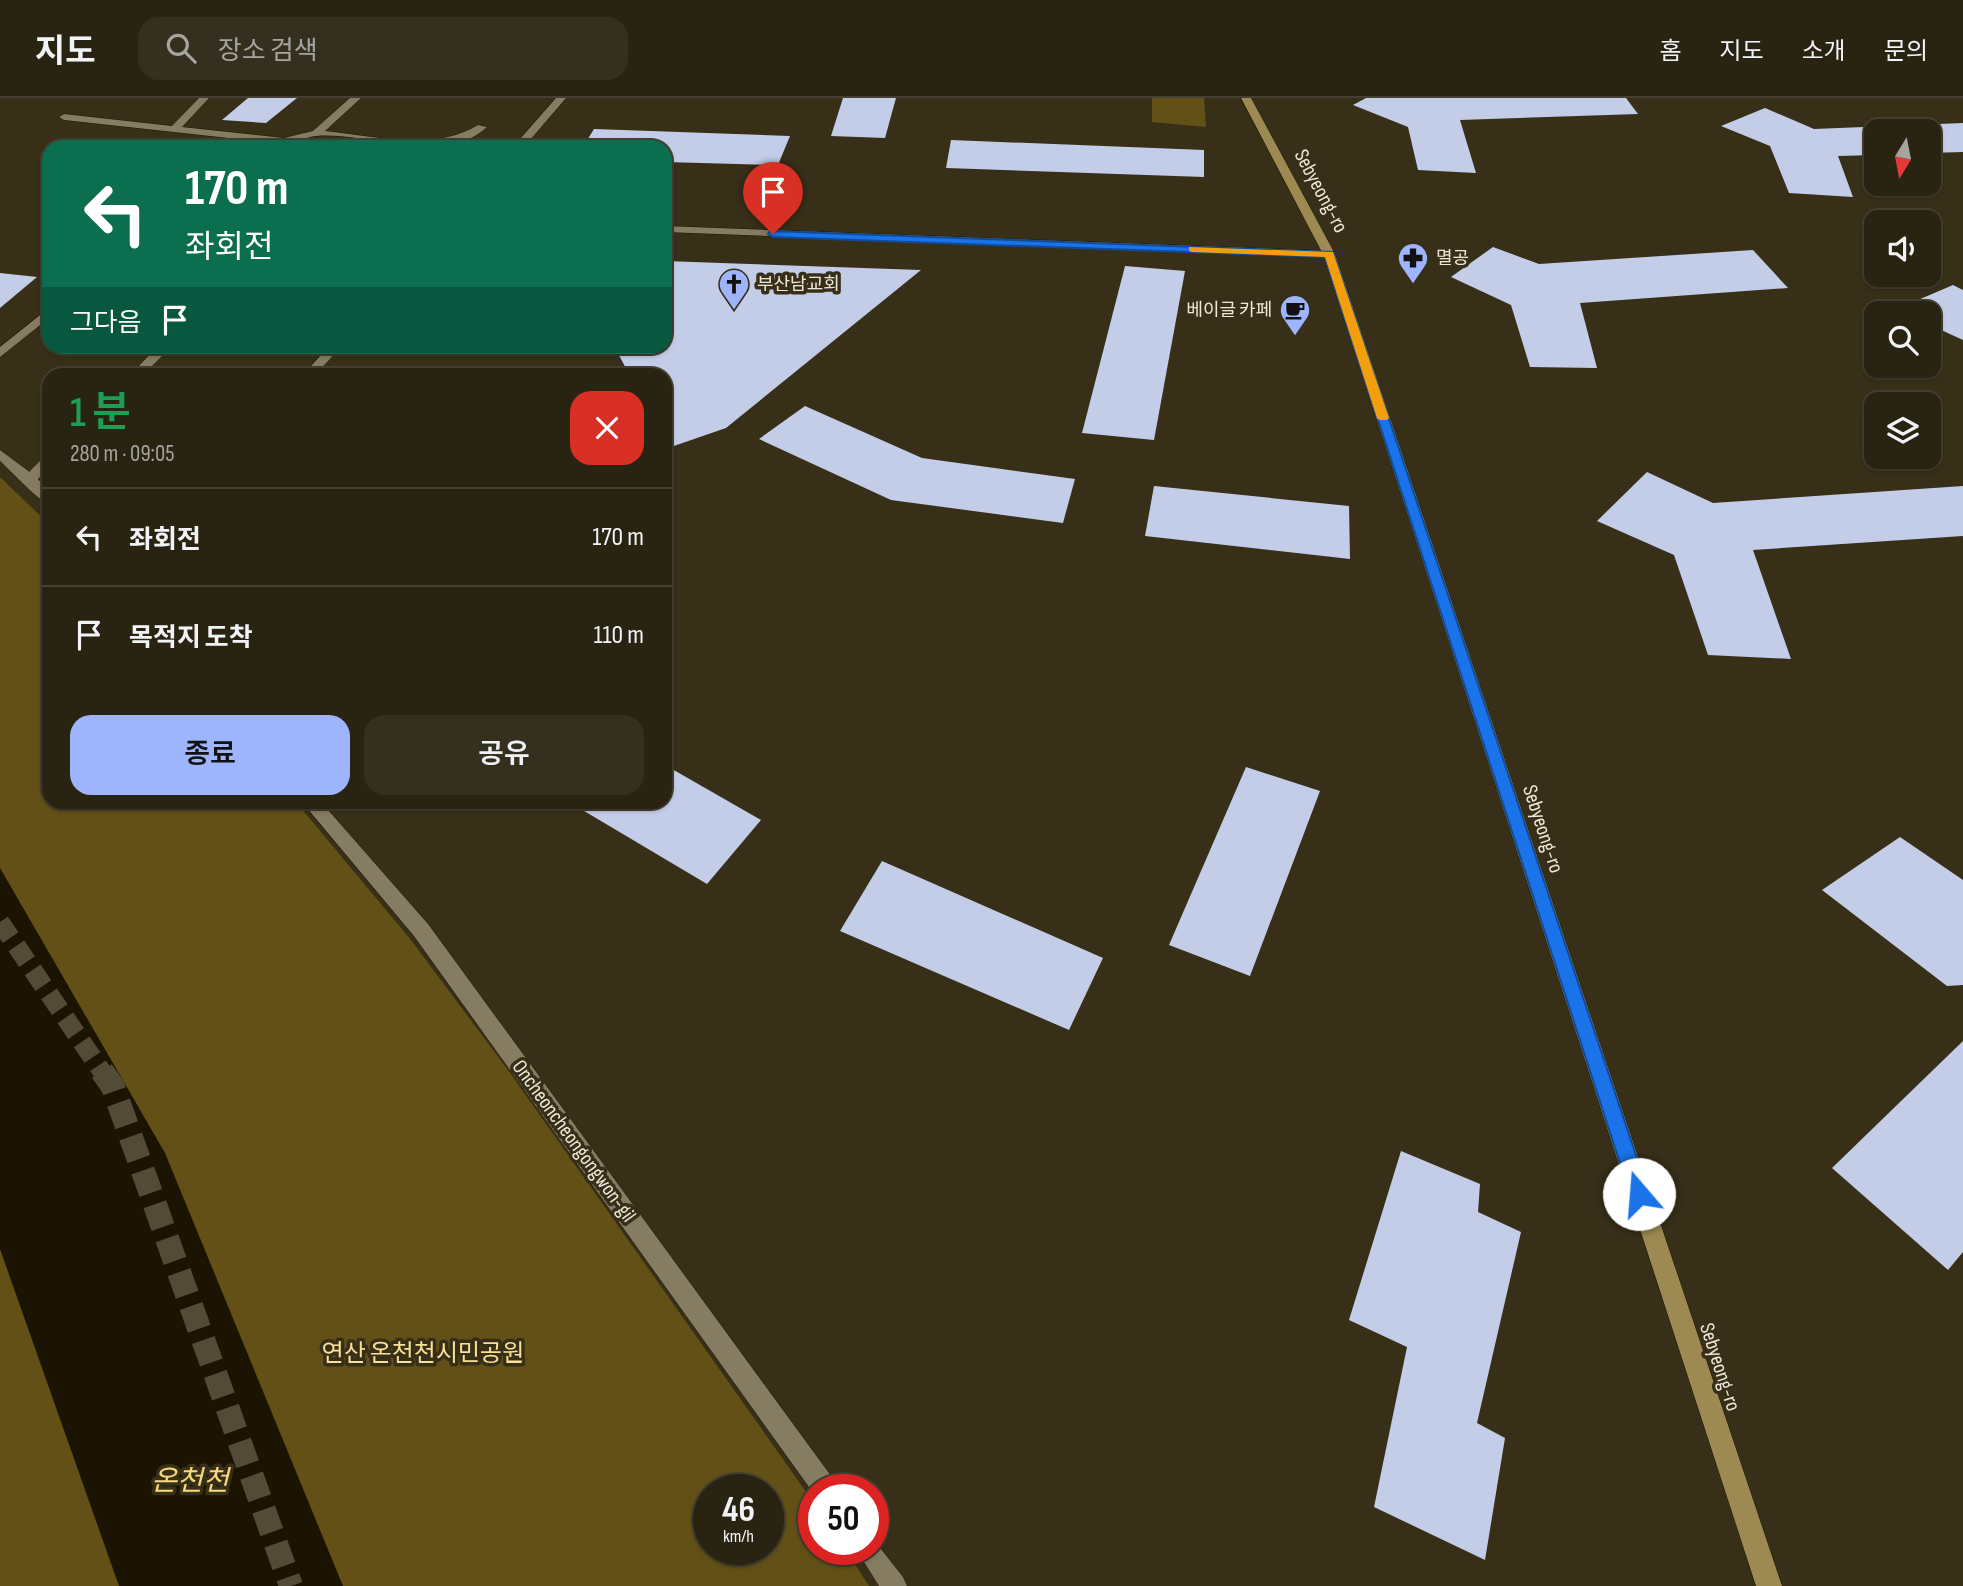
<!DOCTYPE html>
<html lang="ko">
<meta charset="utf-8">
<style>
:root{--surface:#292312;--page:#352f20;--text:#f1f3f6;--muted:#a5a49f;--line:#454032;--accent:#9eb4fd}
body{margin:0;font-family:"Sofia Sans Condensed","Noto Sans KR",sans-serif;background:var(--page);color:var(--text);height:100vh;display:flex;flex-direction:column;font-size:26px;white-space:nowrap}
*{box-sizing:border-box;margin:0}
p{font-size:23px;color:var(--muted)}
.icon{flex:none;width:38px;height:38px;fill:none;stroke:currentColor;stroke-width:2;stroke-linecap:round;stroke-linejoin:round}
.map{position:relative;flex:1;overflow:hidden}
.panel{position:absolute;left:42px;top:270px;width:630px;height:441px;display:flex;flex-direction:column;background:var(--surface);border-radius:21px;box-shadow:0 2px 5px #0004,0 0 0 2px var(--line)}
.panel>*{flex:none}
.top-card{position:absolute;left:42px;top:42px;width:630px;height:214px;border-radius:21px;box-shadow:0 2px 5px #0004,0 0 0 2px var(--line);background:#0b6e4f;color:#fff;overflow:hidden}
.needle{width:46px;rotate:190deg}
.controls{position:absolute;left:1864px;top:21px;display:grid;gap:14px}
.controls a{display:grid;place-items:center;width:77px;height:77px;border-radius:14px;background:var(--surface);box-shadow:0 2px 5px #0004,0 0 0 2px var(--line);font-size:35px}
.speed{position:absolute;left:693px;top:1376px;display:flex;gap:14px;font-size:35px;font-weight:700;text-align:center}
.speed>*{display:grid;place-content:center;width:91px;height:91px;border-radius:50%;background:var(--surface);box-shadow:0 2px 5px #0004,0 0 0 2px var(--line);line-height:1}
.speed small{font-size:18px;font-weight:400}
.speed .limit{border:10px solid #d22;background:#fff;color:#111}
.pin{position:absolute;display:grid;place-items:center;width:60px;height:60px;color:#fff;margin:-72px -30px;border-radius:50% 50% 50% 0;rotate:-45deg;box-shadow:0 0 7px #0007}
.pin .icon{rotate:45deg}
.me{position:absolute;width:77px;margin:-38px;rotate:342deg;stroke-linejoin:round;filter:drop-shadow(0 0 5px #0008)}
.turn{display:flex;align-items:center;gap:24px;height:147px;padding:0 28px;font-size:32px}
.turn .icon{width:91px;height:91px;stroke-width:2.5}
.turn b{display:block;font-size:49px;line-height:60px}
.then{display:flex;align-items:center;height:66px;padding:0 28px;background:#0003;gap:14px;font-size:26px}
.round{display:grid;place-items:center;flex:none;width:74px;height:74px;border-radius:21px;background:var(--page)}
.summary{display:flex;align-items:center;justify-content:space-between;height:119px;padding:0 28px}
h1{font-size:42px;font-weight:600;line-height:52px;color:#1e9e55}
.action{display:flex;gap:14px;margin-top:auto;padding:14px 28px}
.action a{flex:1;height:80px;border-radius:21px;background:var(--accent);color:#111;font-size:28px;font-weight:600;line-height:80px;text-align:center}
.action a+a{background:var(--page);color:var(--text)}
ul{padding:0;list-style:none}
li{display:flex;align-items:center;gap:21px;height:98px;padding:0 28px;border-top:2px solid var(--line)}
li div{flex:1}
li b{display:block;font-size:26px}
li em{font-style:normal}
header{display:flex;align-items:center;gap:42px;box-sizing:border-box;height:98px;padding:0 35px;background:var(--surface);border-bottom:2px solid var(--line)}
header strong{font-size:33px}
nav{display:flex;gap:38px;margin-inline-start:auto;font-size:24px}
.search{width:490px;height:63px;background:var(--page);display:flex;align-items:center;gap:18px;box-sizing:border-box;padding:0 24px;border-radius:21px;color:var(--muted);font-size:26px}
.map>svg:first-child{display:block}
.green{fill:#625016;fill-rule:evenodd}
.water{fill:#1b1402}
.building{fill:#c4cde8}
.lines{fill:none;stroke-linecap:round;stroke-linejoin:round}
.trunk-tunnel-far1{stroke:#524b35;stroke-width:19;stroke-dasharray:19 10;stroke-linecap:butt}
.trunk-tunnel{stroke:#524b35;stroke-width:24;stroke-dasharray:24 12;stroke-linecap:butt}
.service-casing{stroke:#1e1702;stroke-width:1}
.minor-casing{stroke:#1e1702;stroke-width:1}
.secondary-casing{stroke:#1e1702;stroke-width:1}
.service{fill:#857c62;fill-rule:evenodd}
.minor{fill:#857c62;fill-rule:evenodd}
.secondary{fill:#9c8a52;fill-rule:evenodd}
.route{fill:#1a73e8;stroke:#114b97;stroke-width:2}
.slow{fill:#f59e0b}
.labels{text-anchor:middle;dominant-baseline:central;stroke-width:7;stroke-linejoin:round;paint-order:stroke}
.far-poi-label{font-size:18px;fill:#ece7d9;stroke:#372f18;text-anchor:start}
.street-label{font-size:21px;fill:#ece7d9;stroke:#372f18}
.near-park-label{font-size:24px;fill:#fadf98;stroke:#372f18}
.near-water-label{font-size:28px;font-style:italic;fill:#f9d87c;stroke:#372f18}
</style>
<header>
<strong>지도</strong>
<div class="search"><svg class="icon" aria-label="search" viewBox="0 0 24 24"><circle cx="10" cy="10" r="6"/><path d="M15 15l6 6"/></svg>장소 검색</div>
<nav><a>홈</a><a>지도</a><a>소개</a><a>문의</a></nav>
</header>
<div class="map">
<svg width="1963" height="1488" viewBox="0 0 1963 1488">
<rect width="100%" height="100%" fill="#372f18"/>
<!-- green -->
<g class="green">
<polygon points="1152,0 1204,0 1206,29 1152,24"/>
<path d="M0,379L49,426V704H296L411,842L508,972L814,1405V1451H845L869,1488H0ZM709,1391H768V1451H709Z"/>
</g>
<!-- water -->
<polygon class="water" points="0,770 165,1055 343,1488 119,1488 0,1151"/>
<!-- building -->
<g class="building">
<polygon points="248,0 297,0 266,25 222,22"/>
<polygon points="843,0 896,0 885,40 831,38"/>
<polygon points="1366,0 1626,0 1638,16 1460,22 1476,75 1418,72 1408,29 1353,7"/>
<polygon points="1765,10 1814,31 1963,25 1963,54 1928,55 1928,33 1876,33 1876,57 1838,58 1853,99 1789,95 1770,48 1721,28"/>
<polygon points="594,31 790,38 778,67 665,64 665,49 583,49"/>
<polygon points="951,42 1204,52 1204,79 946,70"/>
<polygon points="1493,149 1539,166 1753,152 1788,190 1580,205 1597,270 1530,269 1511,207 1451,179"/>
<polygon points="665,163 921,172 726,330 668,350 665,344 665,276 629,276 614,248 665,248"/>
<polygon points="1125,168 1185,173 1154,342 1082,335"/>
<polygon points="0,175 37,179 0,210"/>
<polygon points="1953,187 1963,192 1963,242 1928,226 1928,215 1906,215 1897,211"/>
<polygon points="805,308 922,360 1075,381 1063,425 891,402 759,341"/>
<polygon points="1647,374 1713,405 1963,388 1963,438 1753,452 1791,561 1708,557 1674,457 1597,423"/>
<polygon points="1154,388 1349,408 1350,461 1145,438"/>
<polygon points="665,667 761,722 707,786 569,704 665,704"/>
<polygon points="1246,669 1320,693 1250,878 1169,847"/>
<polygon points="1900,739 1963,782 1963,887 1947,888 1822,792"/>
<polygon points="882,763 1103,860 1069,932 840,833"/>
<polygon points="1963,943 1963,1154 1948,1172 1832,1070"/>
<polygon points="1401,1053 1480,1086 1478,1114 1521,1134 1477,1325 1505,1340 1485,1462 1374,1409 1407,1249 1349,1222"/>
</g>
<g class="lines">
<!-- trunk-tunnel-far1 -->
<polyline class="trunk-tunnel-far1" points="0,824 103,975"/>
<!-- trunk-tunnel -->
<polyline class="trunk-tunnel" points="102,973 113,989 291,1488"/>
<!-- service casing -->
<g class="service-casing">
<g id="service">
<path d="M199,0H209L182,29L284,40L313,33L350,0H361L325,33C375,38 434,54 478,27L487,29C442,70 369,33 316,38C306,39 294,44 284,46L64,22L59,19L64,16L172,28Z"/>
<polygon points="158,248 172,248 144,276 131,276"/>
<polygon points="49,358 49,370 35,384 25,384 25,378 44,359"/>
</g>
</g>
<!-- minor casing -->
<g class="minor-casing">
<g id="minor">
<polygon points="556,0 566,0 524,49 513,49"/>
<polygon points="665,128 1329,153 1335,156 1329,159 665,134"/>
<polygon points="49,210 49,220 0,259 0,249"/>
<polygon points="329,248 342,248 316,276 304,276"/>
<path d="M0,352L35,378L49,393V407C39,403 11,373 0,363Z"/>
<polygon points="302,704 321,704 428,826 834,1382 837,1391 814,1391 814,1396 414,838"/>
<polygon points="873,1441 903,1479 907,1488 879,1488 856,1451 873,1451"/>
</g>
</g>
<!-- secondary casing -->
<g class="secondary-casing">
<polygon id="secondary" points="1241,0 1251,0 1335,156 1782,1488 1756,1488 1323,156"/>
</g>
<!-- service -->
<use href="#service" class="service"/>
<!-- minor -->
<use href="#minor" class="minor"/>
<!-- secondary -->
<use href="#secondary" class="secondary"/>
</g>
<!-- route -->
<polygon class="route" points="770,133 1333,154 1649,1096 1646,1103 1639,1106 1632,1103 1630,1096 1325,159 773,139 768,136"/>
<!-- slow -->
<polygon class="slow" points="1189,149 1333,154 1389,320 1387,322 1379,322 1377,320 1325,159 1192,154 1189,153"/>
<!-- icons -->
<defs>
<g id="pharmacy-pin" transform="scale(1.575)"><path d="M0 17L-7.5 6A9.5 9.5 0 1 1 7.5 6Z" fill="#9eb4fd" stroke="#372f18"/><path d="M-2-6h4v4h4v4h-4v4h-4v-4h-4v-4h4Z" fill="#111"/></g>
<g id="church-pin" transform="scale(1.575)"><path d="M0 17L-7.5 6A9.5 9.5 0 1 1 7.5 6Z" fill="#9eb4fd" stroke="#372f18"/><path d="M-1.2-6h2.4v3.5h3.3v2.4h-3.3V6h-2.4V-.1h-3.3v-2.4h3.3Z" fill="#111"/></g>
<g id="cafe-pin" transform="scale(1.575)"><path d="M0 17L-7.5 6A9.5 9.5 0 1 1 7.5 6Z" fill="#9eb4fd" stroke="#372f18"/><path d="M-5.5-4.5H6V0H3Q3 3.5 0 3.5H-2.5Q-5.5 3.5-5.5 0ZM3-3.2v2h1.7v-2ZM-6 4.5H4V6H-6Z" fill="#111"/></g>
</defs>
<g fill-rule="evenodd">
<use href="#pharmacy-pin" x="1413" y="160"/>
<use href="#church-pin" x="734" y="186"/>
<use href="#cafe-pin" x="1295" y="212"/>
</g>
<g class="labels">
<!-- far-poi labels -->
<g class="far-poi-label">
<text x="1436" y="160">멸공</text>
<text x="757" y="186">부산남교회</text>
<text x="1272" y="212" text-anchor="end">베이글 카페</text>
</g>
<!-- street labels -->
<g class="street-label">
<text transform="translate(1321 93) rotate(62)">Sebyeong-ro</text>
<text transform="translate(1543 731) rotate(72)">Sebyeong-ro</text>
<text transform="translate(574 1043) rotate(54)">Oncheoncheongongwon-gil</text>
<text transform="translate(1720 1269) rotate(72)">Sebyeong-ro</text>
</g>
<!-- near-park labels -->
<g class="near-park-label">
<text x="423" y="1255">연산 온천천시민공원</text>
</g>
<!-- near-water labels -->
<g class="near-water-label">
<text x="190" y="1383">온천천</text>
</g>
</g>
</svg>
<div class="controls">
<a><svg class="needle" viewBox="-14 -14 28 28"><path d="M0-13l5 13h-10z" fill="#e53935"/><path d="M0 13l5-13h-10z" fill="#a5a49f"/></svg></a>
<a><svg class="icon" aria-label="sound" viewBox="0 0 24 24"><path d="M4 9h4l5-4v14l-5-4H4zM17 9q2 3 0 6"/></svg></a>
<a><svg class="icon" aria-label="search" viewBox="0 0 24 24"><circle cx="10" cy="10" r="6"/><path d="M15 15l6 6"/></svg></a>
<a><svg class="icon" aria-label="layers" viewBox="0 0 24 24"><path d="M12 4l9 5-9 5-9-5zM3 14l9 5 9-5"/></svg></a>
</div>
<div class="speed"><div>46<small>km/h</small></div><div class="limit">50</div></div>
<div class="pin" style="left:773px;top:136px;background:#d93025"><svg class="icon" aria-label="arrive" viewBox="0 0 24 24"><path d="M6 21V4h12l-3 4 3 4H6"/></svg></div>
<svg class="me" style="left:1639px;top:1096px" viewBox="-20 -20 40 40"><circle r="19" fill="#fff"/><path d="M0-13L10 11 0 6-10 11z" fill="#1a73e8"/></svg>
<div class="top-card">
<div class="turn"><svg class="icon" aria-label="left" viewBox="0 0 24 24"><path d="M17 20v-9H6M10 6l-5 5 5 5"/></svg><div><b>170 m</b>좌회전</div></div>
<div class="then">그다음<svg class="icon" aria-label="arrive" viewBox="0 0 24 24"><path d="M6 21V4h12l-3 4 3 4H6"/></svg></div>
</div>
<section class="panel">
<div class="summary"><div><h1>1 분</h1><p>280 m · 09:05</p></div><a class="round" style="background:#d93025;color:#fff"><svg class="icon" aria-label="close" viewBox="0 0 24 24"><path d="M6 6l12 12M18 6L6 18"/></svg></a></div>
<ul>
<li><svg class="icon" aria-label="left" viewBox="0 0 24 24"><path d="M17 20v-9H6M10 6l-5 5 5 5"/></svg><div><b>좌회전</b></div><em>170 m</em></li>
<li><svg class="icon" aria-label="arrive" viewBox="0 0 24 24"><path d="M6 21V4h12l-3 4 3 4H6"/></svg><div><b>목적지 도착</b></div><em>110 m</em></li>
</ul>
<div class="action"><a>종료</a><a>공유</a></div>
</section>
</div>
